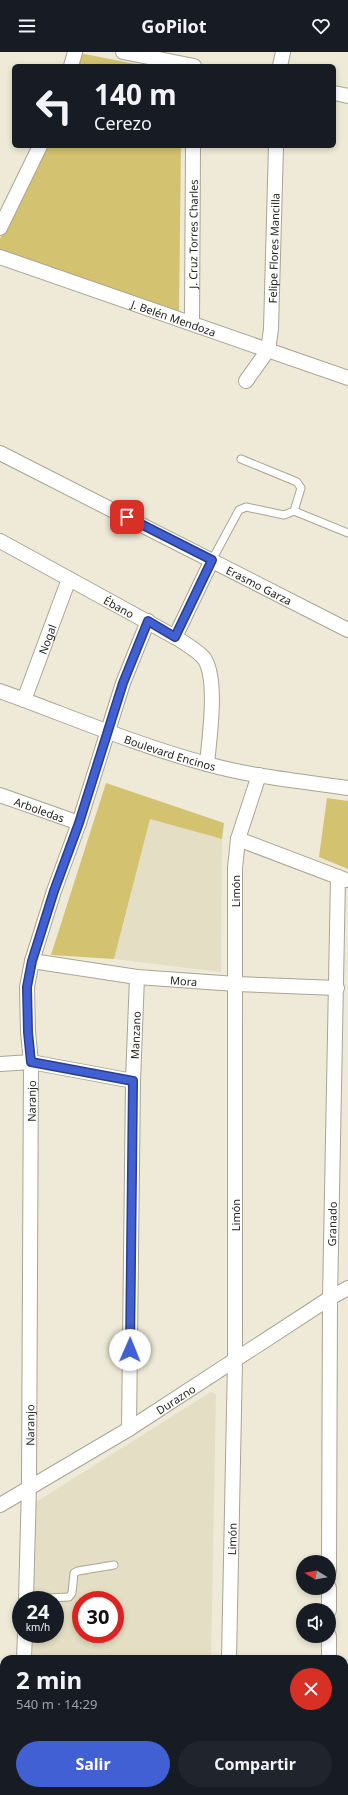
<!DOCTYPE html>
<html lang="es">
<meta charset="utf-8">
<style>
:root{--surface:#171b24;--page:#20242c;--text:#f1f3f6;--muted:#9ea1a6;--accent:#4060d3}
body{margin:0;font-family:"Noto Sans",sans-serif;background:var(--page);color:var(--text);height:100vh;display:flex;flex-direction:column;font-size:15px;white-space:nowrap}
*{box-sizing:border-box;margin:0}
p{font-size:13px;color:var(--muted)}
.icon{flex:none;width:22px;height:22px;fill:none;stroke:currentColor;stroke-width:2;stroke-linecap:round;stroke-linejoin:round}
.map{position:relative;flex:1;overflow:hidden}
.sheet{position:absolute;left:0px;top:1603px;width:348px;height:140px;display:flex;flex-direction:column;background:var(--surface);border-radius:12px 12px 0 0;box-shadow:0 2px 6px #0003}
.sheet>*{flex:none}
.hud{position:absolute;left:12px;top:12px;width:324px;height:84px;border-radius:6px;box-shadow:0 2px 6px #0003;background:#171b24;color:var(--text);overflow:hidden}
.needle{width:26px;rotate:281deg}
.controls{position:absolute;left:296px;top:1503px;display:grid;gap:8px}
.controls a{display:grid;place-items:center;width:40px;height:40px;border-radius:50%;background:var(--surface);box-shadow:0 2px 6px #0003;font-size:20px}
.speed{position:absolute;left:12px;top:1539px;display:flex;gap:8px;font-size:20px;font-weight:700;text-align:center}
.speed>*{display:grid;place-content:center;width:52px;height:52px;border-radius:50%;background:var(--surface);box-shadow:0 2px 6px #0003;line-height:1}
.speed small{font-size:10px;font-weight:400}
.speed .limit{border:6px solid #d22;background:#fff;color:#111}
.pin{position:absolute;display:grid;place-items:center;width:34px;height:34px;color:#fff;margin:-17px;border-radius:8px;box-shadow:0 2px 6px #0006}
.me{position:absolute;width:44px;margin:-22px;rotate:1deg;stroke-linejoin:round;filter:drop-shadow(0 0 3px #0008)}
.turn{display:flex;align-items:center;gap:14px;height:84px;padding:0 16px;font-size:18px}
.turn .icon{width:52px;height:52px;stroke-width:2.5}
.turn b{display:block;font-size:28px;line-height:34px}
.round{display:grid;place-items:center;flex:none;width:42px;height:42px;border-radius:21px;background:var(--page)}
.overview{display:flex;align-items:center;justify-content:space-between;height:68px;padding:0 16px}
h1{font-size:24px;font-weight:700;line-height:30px}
.cta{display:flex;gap:8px;margin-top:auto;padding:8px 16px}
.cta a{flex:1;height:46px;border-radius:24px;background:var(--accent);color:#fff;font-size:16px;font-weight:700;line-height:46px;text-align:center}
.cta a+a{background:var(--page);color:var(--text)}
header{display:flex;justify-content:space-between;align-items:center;height:52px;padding:0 16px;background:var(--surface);font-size:18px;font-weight:700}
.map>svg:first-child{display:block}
.built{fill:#e3dec4;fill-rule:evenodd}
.green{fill:#d3c270}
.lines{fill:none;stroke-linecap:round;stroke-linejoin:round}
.service-casing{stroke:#a9a593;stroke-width:9}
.minor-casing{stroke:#a9a593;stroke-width:16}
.service{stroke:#fff;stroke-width:7}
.minor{stroke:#fff;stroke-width:14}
.route-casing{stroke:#2a3e89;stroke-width:10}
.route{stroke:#4060d3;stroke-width:7}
.labels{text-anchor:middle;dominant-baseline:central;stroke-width:4;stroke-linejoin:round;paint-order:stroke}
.street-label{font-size:11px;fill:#25241d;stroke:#fff}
</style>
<header><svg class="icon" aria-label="menu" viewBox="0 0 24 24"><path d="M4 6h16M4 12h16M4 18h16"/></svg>GoPilot<svg class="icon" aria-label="heart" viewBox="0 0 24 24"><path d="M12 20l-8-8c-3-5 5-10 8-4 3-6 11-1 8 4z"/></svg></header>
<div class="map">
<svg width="348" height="1743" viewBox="0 0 348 1743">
<rect width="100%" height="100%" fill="#eeead7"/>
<!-- built -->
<g class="built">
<polygon points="150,767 222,787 221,920 114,907"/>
<path d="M211,1340L216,1342L211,1607H33V1582H55V1548H34L36,1450ZM81,1548H115V1582H81Z"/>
</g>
<!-- green -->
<g class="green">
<polygon points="79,1 146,14 75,14"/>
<polygon points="44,94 181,94 179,260 0,199 0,187"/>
<polygon points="106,731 224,771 222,787 150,767 114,907 51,903"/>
<polygon points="327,746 348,749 348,817 319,805"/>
</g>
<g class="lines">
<!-- service casing -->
<g class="service-casing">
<g id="service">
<polyline points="294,459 348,481"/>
<polyline points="212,508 239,458 246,455 284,463 294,459 301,436 297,430 241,407"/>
<polyline points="26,1547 69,1545 72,1541 74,1521 78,1519 114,1513"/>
</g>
</g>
<!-- minor casing -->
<g class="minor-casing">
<g id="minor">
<polyline points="123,0 194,14"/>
<polyline points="71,14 75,0"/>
<polyline points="280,14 283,0"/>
<polyline points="334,41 348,44"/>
<polyline points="0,176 40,94"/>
<path id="s1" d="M0,205L348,326"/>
<path id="s2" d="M192,271L193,94"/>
<path id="s3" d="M246,329L268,298L271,277L276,94"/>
<path id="s4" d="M0,401L348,578"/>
<path id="s5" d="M0,489L175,585C185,591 195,597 203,605C219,624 209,688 207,712"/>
<polyline points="175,585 212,508"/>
<path id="s6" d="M0,639C69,664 136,693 207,712C253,725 301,729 348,736"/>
<path id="s7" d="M24,648L69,527"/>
<path id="s8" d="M0,743L79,771"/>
<polyline points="238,787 346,828"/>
<path id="s9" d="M32,909L137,925L236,932L337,936"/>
<polyline points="0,1012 31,1010 133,1029"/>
<path id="s10" d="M129,1377L133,1029L137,925"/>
<path id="s11" d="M0,1453L129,1377L330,1246L348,1236"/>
<path id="s12" d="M329,1519L330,1246L338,825"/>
<path id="s13" d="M26,1548L29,1434L31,1010L28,980L27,935L32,909L54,839L79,771L123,631L148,569"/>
<polyline points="329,1558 329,1536"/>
<polyline points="24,1607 25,1582"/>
<path id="s14" d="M229,1607L235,1309V816L238,787L259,723"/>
<polyline points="329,1607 329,1584"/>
<polyline points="344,1659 348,1659"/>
<polyline points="22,1743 22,1739"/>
<polyline points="127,1743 127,1739"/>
<polyline points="227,1743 227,1739"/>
<polyline points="328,1743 328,1739"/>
</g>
</g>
<!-- service -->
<use href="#service" class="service"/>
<!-- minor -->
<use href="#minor" class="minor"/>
</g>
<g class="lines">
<!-- route casing -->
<g class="route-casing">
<polyline id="route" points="127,465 212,508 175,585 148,569 123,631 79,771 54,839 32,909 27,935 28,980 31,1010 133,1029 130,1298"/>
</g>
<!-- route -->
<use href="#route" class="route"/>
</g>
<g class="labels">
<!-- street labels -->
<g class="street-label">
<text stroke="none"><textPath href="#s2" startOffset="89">J. Cruz Torres Charles</textPath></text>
<text stroke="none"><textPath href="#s3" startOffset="140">Felipe Flores Mancilla</textPath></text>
<text stroke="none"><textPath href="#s1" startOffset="184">J. Belén Mendoza</textPath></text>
<text stroke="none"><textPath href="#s4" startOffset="291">Erasmo Garza</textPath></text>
<text stroke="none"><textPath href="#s5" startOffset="136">Ébano</textPath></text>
<text stroke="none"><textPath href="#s7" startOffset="65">Nogal</textPath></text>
<text stroke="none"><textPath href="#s6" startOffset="181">Boulevard Encinos</textPath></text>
<text stroke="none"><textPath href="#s8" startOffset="42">Arboledas</textPath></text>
<text transform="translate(235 839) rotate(-90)">Limón</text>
<text stroke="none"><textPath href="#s9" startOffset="153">Mora</textPath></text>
<text stroke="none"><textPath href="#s10" startOffset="394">Manzano</textPath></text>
<text stroke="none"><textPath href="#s13" startOffset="499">Naranjo</textPath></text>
<text transform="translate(235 1163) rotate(-90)">Limón</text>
<text stroke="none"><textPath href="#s12" startOffset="347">Granado</textPath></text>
<text stroke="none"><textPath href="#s11" startOffset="205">Durazno</textPath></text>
<text stroke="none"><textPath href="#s13" startOffset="175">Naranjo</textPath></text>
<text stroke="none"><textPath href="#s14" startOffset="120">Limón</textPath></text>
</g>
</g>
</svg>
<div class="controls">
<a><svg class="needle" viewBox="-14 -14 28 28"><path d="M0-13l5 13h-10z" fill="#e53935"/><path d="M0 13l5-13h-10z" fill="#9ea1a6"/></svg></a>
<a><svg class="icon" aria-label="sound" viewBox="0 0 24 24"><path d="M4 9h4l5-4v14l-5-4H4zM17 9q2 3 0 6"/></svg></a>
</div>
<div class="speed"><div>24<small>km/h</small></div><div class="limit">30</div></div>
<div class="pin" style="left:127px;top:465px;background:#d93025"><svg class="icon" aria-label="arrive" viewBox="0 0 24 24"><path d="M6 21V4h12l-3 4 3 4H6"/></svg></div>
<svg class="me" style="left:130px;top:1298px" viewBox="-20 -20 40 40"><circle r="19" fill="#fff"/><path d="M0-13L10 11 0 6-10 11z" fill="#4060d3"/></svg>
<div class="hud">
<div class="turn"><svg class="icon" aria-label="left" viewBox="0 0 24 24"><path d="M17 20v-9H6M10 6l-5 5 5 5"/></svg><div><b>140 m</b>Cerezo</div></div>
</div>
<section class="sheet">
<div class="overview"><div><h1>2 min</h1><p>540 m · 14:29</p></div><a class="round" style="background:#d93025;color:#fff"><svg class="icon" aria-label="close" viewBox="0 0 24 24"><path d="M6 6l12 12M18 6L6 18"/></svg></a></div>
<div class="cta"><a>Salir</a><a>Compartir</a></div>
</section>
</div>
